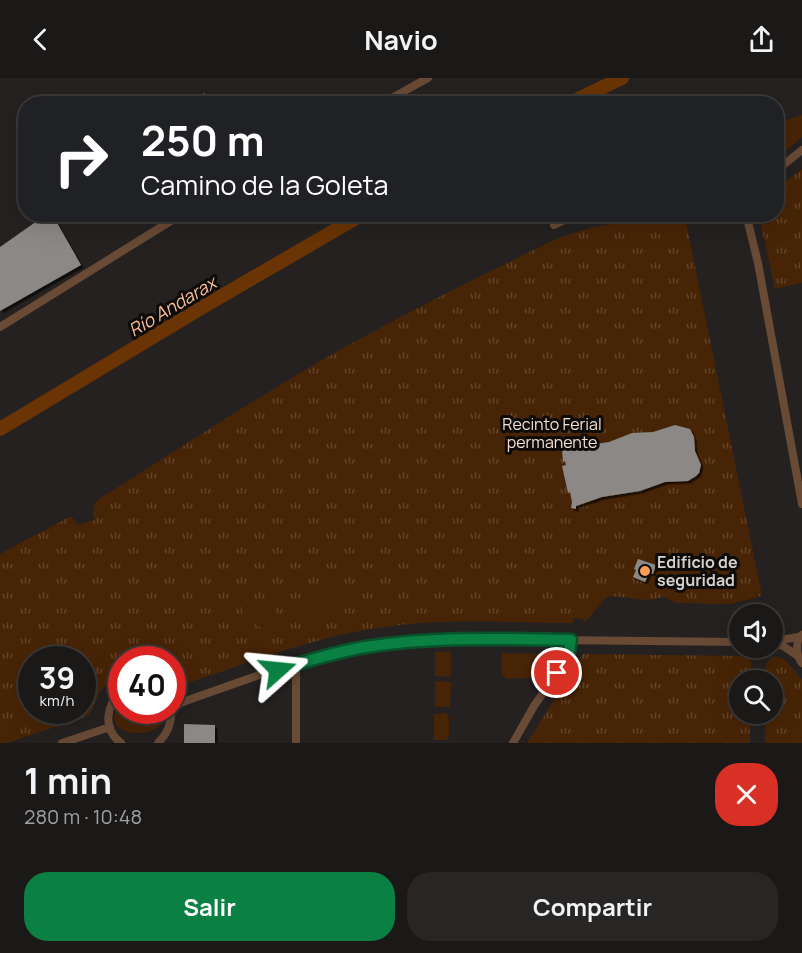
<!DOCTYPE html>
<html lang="es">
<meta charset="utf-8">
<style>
:root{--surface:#1b1918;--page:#282625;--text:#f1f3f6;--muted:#a0a0a2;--line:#393837;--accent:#0b8043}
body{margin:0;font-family:Manrope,sans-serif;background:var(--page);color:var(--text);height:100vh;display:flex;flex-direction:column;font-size:22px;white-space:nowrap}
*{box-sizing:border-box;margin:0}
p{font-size:20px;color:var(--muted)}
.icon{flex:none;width:33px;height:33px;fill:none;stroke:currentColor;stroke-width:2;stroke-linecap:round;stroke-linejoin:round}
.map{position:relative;height:665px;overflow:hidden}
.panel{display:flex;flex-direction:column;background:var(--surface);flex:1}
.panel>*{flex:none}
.hud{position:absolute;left:18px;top:18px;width:766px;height:126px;border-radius:24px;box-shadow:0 6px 24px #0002,0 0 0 2px var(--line);background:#202124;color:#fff;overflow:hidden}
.tools{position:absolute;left:729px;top:526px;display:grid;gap:12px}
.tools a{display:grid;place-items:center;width:54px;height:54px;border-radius:50%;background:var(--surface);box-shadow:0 6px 24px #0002,0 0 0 2px var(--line);font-size:30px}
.speed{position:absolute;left:18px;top:568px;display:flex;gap:12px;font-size:30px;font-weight:700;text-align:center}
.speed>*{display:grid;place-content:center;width:78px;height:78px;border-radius:50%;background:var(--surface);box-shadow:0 6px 24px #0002,0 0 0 2px var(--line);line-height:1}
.speed small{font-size:15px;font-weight:400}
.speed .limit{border:9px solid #d22;background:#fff;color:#111}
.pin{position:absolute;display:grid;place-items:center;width:51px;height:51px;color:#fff;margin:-26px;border:3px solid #fff;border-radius:50%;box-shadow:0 2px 6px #0007}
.me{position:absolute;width:66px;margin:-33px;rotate:72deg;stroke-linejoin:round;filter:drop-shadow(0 0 4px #0008)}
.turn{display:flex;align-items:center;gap:21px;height:126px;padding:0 24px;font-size:27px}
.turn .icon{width:78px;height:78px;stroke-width:2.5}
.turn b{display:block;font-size:42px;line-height:51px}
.round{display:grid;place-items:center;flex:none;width:63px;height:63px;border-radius:24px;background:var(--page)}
.overview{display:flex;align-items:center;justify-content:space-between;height:102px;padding:0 24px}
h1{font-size:36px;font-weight:700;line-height:45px}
.button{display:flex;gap:12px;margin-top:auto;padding:12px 24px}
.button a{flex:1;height:69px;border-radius:24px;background:var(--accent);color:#fff;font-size:24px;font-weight:700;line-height:69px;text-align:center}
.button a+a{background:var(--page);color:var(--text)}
header{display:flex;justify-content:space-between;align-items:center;height:78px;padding:0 24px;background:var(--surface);font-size:27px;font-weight:700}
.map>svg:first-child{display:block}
.grass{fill:url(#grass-tufts);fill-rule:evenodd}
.garden{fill:#482406}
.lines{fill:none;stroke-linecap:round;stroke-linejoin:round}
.river{stroke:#6a3404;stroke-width:14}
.building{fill:#8b8885;filter:url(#shadow)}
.minor{stroke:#684a35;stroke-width:8}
.route-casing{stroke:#07532c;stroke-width:15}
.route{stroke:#0b8043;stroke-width:10}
.poi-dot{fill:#fd9c55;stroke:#0d0b0a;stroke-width:2}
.labels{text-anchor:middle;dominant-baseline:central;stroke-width:6;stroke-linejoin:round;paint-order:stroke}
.park-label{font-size:16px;fill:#f4dfd1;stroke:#0d0b0a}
.poi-label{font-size:16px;font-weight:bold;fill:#d4d2d1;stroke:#0d0b0a;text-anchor:start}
.water-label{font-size:18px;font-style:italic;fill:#fcbf96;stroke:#0d0b0a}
</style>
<header><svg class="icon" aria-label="back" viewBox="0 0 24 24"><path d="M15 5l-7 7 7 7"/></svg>Navio<svg class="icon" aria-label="share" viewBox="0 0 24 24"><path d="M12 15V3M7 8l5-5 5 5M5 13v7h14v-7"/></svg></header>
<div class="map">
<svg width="802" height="665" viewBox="0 0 802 665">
<defs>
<pattern id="grass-tufts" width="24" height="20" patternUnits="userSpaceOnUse" patternTransform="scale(1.5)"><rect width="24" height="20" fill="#482406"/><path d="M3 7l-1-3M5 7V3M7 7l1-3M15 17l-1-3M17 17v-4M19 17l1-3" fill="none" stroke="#624329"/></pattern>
<filter id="shadow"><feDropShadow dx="2.5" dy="2.5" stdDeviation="0" flood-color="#0009"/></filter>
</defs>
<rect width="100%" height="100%" fill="#242120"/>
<!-- grass -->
<g class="grass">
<polygon points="802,91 802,205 775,211 759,137 777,136 777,110"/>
<path d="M686,144L762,518L730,526L676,525L665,519L647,522L610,518L606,520L584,545L583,541L574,540L573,545C510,545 448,540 385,549C314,558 247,586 179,608L173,606L172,582H122L121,596C111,601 101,609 97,620C94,627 93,633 88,638L7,665H0V476L71,438L78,447L95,442L93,435L95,432L93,427L99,421C180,370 260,317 343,270C411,232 481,198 550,164C571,155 592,148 615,146C638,144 663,146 686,144ZM32,582H82V633H32Z"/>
<polygon points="583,576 745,578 751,583 751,603 740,603 740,636 750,636 750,665 527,665"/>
<path d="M772,579C790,578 790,592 802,601V665H765V636H772V603H766V586Z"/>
</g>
<!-- garden -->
<g class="garden">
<polygon points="802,37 802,59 777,80 777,45"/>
<path d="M342,508C335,524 320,538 307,550L306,549L302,528V524L307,517Z"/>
<path d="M264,526L274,531L280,555C263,554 250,545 241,531Z"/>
<polygon points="435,574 451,574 451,599 435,598"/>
<polygon points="502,575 549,576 551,582 539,599 507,601 501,596"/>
<polygon points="435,603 451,604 450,629 435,629"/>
<path d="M121,623L122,633H164C171,665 91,663 121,623Z"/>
<polygon points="446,635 449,640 449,658 446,662 434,662 434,636"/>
</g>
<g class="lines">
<!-- river -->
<g class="river">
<polyline points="568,26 622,0"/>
<polyline points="0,351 201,230 363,136"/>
</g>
</g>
<!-- building -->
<g class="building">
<polygon points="204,15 210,26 191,26"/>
<polygon points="47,136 52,136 81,187 0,233 0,169"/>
<polygon points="675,347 690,351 694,359 695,373 701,387 699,395 696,398 688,403 665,404 640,413 602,419 576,428 576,431 571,430 572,424 570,414 568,415 562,388 566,387 565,383 563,384 562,371 583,366 596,366 609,364 632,355 653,354"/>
<polygon points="638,481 656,487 653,496 649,495 645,504 633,499 636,492 634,491"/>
<polygon points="184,646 215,647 215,665 184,665"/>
</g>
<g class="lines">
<!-- minor -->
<g class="minor">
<polyline points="381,26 428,0"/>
<polyline points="777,92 802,72"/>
<polyline points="746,136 758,185 802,426"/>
<polyline points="554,147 577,136"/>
<polyline points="0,249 182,136"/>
<path d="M802,557L799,559C796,568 796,577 802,585"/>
<polyline points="773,563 799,559"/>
<polyline points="772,565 783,568 798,578"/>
<polyline points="296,586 296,665"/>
<path d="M172,628C234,606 302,579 366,569C393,564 421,562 449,561L740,564"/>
<polyline points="62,665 110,649"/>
<path d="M121,665C102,651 106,627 122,612"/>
<path d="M158,665C167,656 172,646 171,633"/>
<polyline points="513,665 534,628 568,579 571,562"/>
</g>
</g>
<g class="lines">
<!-- route casing -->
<g class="route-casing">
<path id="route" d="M278,592C306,583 336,574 366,569C434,558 503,561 571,562L568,579L557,595"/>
</g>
<!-- route -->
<use href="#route" class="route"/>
</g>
<!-- markers -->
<circle class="poi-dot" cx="645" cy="493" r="6"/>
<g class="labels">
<!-- park labels -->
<g class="park-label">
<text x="552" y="346">Recinto Ferial<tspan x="552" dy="18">permanente</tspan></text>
</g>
<!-- poi labels -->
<g class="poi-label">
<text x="657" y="484">Edificio de<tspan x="657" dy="18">seguridad</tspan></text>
</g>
<!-- water labels -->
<g class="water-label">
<text transform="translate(172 228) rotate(-31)">Río Andarax</text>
</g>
</g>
</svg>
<div class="tools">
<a><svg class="icon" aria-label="sound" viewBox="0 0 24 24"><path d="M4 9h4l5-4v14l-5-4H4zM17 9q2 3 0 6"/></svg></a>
<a><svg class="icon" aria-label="search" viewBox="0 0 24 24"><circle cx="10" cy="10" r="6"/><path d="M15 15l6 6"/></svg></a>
</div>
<div class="speed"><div>39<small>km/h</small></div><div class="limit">40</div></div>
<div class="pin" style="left:557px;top:595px;background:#d93025"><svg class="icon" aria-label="arrive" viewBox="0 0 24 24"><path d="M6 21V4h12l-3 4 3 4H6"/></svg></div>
<svg class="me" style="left:278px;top:592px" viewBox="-20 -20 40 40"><path d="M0-17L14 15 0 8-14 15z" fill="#0b8043" stroke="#fff" stroke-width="4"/></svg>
<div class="hud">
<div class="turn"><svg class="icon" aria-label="right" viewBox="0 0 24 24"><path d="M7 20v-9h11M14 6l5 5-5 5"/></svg><div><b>250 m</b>Camino de la Goleta</div></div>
</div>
</div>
<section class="panel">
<div class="overview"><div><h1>1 min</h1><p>280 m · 10:48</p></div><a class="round" style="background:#d93025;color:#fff"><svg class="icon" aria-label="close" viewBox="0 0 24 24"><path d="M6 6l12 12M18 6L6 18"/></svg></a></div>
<div class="button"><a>Salir</a><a>Compartir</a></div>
</section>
